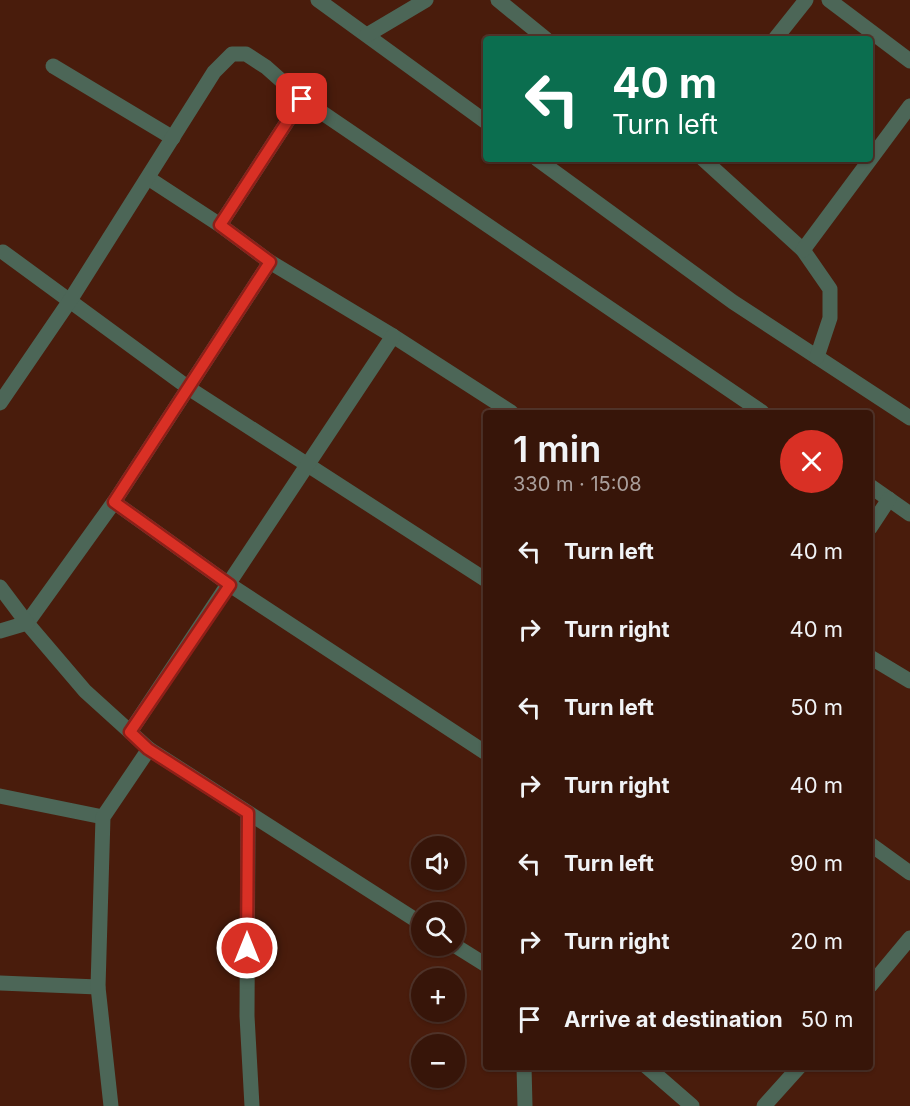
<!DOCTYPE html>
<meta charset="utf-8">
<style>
:root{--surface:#371509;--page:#3e1e12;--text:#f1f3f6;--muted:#aa9f9c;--line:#51342a}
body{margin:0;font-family:Inter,sans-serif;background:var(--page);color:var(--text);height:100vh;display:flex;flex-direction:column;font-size:22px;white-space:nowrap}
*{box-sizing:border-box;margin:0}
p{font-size:20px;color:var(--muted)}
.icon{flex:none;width:33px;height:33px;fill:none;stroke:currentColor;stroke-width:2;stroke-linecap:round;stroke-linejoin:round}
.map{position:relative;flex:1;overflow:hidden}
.details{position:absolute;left:483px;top:410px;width:390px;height:660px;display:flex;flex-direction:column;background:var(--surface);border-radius:6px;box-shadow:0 2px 4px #0004,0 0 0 2px var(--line)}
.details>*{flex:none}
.guide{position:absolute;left:483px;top:36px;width:390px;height:126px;border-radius:6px;box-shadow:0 2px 4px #0004,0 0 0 2px var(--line);background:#0b6e4f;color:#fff;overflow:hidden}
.fabs{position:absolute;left:411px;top:836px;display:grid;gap:12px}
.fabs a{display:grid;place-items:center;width:54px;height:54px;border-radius:50%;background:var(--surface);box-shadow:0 2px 4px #0004,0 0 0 2px var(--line);font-size:30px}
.pin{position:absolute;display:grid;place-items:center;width:51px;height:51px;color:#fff;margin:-26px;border-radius:12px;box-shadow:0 3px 9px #0006}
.me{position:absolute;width:66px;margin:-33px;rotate:0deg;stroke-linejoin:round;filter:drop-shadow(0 0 4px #0008)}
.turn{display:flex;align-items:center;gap:21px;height:126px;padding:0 30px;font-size:27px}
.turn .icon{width:78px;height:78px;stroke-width:2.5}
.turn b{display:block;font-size:42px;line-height:51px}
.round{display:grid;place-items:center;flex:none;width:63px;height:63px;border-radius:32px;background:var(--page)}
.summary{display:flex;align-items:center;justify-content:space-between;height:102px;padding:0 30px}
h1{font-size:36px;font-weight:600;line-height:45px}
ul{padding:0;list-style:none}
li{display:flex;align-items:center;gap:18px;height:78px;padding:0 30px}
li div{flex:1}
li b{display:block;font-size:22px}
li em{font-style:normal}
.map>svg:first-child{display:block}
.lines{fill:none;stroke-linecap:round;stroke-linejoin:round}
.minor{stroke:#4c6657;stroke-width:15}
.route-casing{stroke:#8d1f18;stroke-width:15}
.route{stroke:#d93025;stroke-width:10}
</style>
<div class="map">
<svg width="910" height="1106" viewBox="0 0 910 1106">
<rect width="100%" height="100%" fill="#491c0c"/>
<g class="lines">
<!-- minor -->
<g class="minor">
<polyline points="318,0 486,122"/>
<polyline points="498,0 546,39"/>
<polyline points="829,0 910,61"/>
<polyline points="367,35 426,0"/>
<polyline points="775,39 806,0"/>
<polyline points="53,66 173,138"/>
<polyline points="537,159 733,302 910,418"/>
<polyline points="703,159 803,250 830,289 830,318 817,357"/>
<polyline points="148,178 220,225 270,262 393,336 511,412"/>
<polyline points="220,225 302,99"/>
<polyline points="803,250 910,106"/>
<polyline points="3,252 190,389 486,580"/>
<polyline points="270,262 114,502 27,623 85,691 149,749 422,924"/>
<polyline points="0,403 69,302 214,72 232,54 246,54 266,67 302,99 762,412"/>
<polyline points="870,486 910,514"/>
<polyline points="114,502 230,585 486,753"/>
<polyline points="870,528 889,499"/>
<polyline points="0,587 27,623 0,631"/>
<polyline points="870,657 910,681"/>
<polyline points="130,732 393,336"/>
<polyline points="0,796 103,817"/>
<polyline points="248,813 247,1016 252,1106"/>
<polyline points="870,844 910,873"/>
<polyline points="454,945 486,965"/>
<polyline points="0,983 98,987"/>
<polyline points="870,986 910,938"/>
<polyline points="524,1066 525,1106"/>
<polyline points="646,1066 692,1106"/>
<polyline points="111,1106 98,987 103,817 149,749"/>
<polyline points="764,1106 800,1066"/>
</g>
</g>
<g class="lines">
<!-- route casing -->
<g class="route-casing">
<polyline id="route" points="247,948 248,813 148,749 130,732 230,585 114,502 270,262 220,225 302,99"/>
</g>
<!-- route -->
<use href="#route" class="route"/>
</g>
</svg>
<div class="fabs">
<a><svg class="icon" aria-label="sound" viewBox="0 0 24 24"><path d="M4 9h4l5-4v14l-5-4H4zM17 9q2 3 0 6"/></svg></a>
<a><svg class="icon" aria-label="search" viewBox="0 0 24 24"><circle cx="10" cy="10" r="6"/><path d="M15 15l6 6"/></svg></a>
<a>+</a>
<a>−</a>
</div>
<div class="pin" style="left:302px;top:99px;background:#d93025"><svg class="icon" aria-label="arrive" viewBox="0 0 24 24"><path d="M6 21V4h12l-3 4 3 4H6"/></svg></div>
<svg class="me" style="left:247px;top:948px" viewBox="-20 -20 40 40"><circle r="17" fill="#d93025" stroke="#fff" stroke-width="3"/><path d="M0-11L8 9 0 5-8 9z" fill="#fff"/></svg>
<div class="guide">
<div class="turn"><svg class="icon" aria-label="left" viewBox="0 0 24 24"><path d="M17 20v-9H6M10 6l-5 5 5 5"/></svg><div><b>40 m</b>Turn left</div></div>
</div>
<section class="details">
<div class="summary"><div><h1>1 min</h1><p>330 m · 15:08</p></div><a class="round" style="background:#d93025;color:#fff"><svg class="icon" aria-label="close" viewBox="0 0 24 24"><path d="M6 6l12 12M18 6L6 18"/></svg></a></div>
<ul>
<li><svg class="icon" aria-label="left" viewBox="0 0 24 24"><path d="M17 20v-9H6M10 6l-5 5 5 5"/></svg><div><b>Turn left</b></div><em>40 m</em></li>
<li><svg class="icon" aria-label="right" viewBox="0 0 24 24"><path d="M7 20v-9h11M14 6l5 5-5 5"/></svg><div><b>Turn right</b></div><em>40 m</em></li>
<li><svg class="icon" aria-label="left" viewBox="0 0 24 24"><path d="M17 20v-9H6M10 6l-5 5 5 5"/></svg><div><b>Turn left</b></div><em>50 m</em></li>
<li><svg class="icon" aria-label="right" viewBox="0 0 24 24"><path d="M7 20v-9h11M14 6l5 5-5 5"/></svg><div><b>Turn right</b></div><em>40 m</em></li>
<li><svg class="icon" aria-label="left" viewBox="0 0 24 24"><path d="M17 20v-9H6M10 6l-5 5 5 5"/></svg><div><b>Turn left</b></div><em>90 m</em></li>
<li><svg class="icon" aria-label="right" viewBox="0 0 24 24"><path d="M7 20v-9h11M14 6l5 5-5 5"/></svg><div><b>Turn right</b></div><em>20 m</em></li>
<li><svg class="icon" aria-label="arrive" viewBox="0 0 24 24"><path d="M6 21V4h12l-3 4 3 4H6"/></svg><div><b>Arrive at destination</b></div><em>50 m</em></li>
</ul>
</section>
</div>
